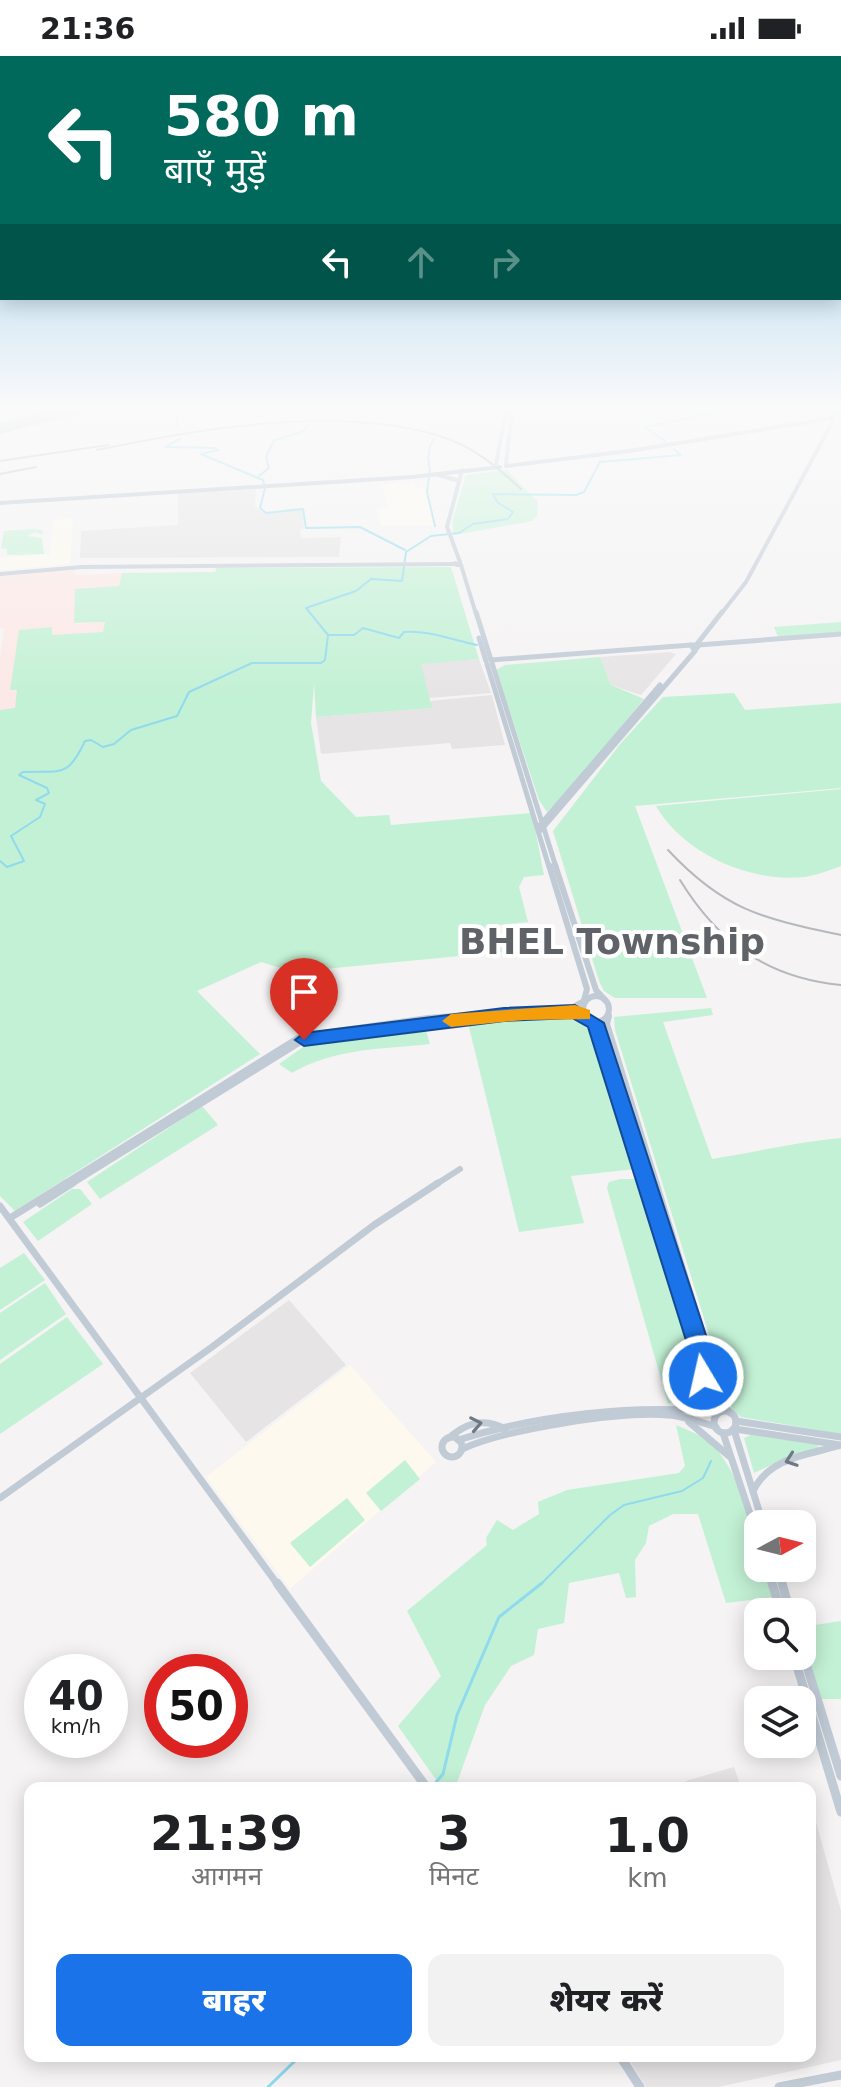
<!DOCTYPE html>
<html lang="hi">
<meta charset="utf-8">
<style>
:root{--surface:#fff;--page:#f2f2f2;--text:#202124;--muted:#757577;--accent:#1a73e8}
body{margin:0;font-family:"DejaVu Sans","Noto Sans Devanagari",sans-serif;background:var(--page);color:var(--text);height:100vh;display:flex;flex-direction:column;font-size:30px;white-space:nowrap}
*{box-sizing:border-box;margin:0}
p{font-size:26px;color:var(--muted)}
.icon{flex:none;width:44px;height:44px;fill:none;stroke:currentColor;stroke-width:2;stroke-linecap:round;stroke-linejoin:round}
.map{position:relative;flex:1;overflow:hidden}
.side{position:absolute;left:24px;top:1726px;width:792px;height:280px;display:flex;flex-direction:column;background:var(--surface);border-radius:16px;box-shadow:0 4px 20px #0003}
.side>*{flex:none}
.top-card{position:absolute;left:0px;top:0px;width:842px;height:244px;box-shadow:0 4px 20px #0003;background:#00695c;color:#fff;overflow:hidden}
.needle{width:52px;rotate:83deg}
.tools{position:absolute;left:744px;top:1454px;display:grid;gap:16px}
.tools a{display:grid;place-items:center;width:72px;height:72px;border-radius:16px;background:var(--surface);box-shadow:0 4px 20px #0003;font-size:40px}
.speed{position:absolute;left:24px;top:1598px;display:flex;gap:16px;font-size:40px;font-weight:700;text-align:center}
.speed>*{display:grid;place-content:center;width:104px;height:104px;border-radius:50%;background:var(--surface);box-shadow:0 4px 20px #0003;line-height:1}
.speed small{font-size:20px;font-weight:400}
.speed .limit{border:12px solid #d22;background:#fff;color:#111}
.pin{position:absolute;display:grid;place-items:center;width:68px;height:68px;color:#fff;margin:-82px -34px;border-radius:50% 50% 50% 0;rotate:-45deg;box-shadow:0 0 8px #0007}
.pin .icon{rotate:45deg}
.me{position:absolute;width:88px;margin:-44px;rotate:351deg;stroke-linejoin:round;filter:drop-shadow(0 0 6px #0008)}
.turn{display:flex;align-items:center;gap:28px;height:168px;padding:0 32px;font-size:36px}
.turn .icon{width:104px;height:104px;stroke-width:2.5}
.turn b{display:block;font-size:56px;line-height:68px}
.lanes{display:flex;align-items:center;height:76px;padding:0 32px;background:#0003;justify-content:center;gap:40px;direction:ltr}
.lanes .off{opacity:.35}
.eta{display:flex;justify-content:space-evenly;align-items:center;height:136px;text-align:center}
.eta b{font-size:48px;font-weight:800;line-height:56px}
.cta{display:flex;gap:16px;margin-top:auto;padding:16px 32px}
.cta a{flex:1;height:92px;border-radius:16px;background:var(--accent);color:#fff;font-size:32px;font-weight:800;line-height:92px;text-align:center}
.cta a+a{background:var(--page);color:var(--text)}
.status{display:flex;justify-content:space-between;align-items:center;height:56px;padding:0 40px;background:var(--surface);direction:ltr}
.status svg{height:22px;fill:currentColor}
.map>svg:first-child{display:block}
.commercial{fill:#fdf9ef}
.education{fill:#e6e4e5}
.medical{fill:#fce8e6}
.green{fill:#c3f1d5}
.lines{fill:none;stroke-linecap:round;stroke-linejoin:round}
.stream-far1{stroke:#90daee;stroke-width:2}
.stream{stroke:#90daee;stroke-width:3}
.secondary-far4{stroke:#c1cbd6;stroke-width:4}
.secondary-far3{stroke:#c1cbd6;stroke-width:5}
.secondary-far2{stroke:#c1cbd6;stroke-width:6}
.secondary-far1{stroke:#c1cbd6;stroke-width:7}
.secondary{stroke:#c1cbd6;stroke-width:9}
.primary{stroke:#b3c2d1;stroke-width:4}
.rail{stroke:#b5b8bd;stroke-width:2}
.primary-bridge{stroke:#b3c2d1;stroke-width:4}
.oneway{stroke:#6e7984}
.route{fill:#1a73e8;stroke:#114b97;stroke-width:2}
.slow{fill:#f59e0b}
.labels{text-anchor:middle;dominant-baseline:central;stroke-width:8;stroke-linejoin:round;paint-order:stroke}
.district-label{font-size:36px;font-weight:bold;fill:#5f6368;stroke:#fff}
</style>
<div class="status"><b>21:36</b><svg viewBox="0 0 49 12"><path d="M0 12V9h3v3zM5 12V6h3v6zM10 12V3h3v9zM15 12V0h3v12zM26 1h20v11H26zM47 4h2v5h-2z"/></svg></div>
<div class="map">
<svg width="841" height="2031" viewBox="0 0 841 2031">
<rect width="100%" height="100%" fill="#f5f3f3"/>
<!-- commercial -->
<g class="commercial">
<polygon points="178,355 271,355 183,369"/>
<polygon points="414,426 416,432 427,431 437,469 380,470 377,452 387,451 382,428"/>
<polygon points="73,462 70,508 0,514 0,502 50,498 53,464"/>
<polygon points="350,1309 436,1406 290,1533 206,1421"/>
</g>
<!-- education -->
<g class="education">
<polygon points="256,433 255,450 263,457 296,452 302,454 304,472 300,474 301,482 341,481 339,501 80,502 81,475 178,469 178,437"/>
<polygon points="670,596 676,598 641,639 611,629 600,601"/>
<polygon points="479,603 491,637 429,642 420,607"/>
<polygon points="492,639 505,689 452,693 450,687 321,698 316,661 431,652 430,645"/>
<polygon points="289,1244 346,1309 246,1386 190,1317"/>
<polygon points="734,1711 741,1732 676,1732 686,1725"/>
<polygon points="810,1745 841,1855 841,2004 719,2031 646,2031 627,2000 810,2000"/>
</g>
<!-- medical -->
<polygon class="medical" points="75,514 75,519 122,517 119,530 75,568 106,566 103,576 51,580 52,572 11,634 18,633 15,653 0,654 0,601 4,573 0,572 0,520"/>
<!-- green -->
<g class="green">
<polygon points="507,414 538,446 537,460 532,465 454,479 452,466 466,419"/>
<polygon points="32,473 42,474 43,479 35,476 27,480 42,482 44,498 7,499 7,493 1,492 4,475"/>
<polygon points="451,511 479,603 421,608 432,652 316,661 314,627 311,667 321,725 356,761 389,759 391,769 532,757 544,819 524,821 519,831 528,866 499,869 502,896 293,916 261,906 197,935 260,998 15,1155 0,1140 0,654 15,652 17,634 10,634 19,574 52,571 52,579 103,576 105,566 74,567 75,533 119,530 122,517 215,516 216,512"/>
<polygon points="841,566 841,576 778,581 774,571"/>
<polygon points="600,601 611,629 644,643 565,739 547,756 539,744 496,614 505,609"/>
<polygon points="734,637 745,654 841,647 841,732 635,750 707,942 615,942 604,935 599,925 553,775 621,687 663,641"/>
<path d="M841,733V810C830,814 817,819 805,821C750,827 684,798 656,750Z"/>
<path d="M711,952L713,959L663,966L712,1103C756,1096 797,1086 841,1082V1378L741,1361L732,1353L615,974L614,961Z"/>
<polygon points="560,960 583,968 594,980 635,1113 571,1120 584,1167 519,1176 468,967"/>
<path d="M425,971L430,988C383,993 334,992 292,1017L279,1008L312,985Z"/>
<polygon points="202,1050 218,1069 100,1143 87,1126"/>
<polygon points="620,1123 641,1123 698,1312 687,1339 668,1348 607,1132 609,1126"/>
<polygon points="72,1133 80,1133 92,1148 38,1185 23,1166"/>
<polygon points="24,1197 45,1224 0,1254 0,1212"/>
<polygon points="45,1227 66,1258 0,1304 0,1257"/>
<polygon points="67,1261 103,1308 0,1378 0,1308"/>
<path d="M676,1369C685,1373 696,1377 704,1382C736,1404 758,1475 758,1512H764L773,1541L726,1547L698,1458H673L649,1470L646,1487L635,1504L636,1541L626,1542L619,1517L569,1527L564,1567L538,1573L534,1599L511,1610L485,1649L455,1732H442L398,1670L441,1620L407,1555L487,1489L486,1482L497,1464L513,1474L539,1458L538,1446L567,1434L679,1417L685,1410Z"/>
<polygon points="751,1379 818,1388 819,1392 792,1399 754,1417 744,1382"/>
<polygon points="405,1404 420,1423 381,1455 366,1437"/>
<polygon points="347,1442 365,1464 310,1511 290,1487"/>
<polygon points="841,1565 841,1643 820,1643 802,1571"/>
</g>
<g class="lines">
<!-- stream-far1 -->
<g class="stream-far1">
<polyline points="175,355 178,372"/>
<polyline points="180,383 165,391 215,392 218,394 201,398 263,424 265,432 260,452 266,457 303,453 306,472 360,471 405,494"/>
<polyline points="665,385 645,371 723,355"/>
<polyline points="431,388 434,383"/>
<polyline points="429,398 430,390"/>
<polyline points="428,403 429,399"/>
<polyline points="429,405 429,410"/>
<polyline points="430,412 427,436 435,470"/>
<polyline points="259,420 269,412 266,401 274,384 302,376 308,370"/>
<path d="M328,579H354L363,572L399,582L404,576C429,574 452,584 477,589"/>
<path d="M0,805L7,811L24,805L11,780L40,761L45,748L36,744L49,737L47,732L19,719L23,716C62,714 67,723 85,685L91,684L103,691L114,688L131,674L177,660L189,636L252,607H321L325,604L328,579L306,552L356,535L371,523L402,525L406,496L431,480L459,477L473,468L508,463L513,456L497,446L493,438L576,439L584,436L600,406L681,399L674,393"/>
<polyline points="540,1529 610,1459 624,1449 682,1435 703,1422 711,1405"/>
</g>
<!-- stream -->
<g class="stream">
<polyline points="431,1732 443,1718 457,1659 499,1561 542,1527"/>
<polyline points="268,2031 300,2000"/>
</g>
<!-- secondary-far4 -->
<g class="secondary-far4">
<polyline points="0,369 52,355"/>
<polyline points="0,376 85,355"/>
<polyline points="496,408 506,355"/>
<polyline points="506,408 512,355"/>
<polyline points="438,419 456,424"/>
<polyline points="460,506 447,471 462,414"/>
<polygon points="455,507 461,509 457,509"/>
<polyline points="461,509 476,558"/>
<polyline points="0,518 82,511 455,508"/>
<polyline points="721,558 746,526 833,365 831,360"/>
</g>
<!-- secondary-far3 -->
<g class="secondary-far3">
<polyline points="476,556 491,604"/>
<polyline points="479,582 486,605"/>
<polyline points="697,588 722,556"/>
<polyline points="698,589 841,578"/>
<polyline points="491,604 691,589"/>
<polyline points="492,607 556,811"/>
<polyline points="487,608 549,811"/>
<polyline points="540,769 660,629"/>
<polyline points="541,774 695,595 691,589 699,589 696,593"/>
</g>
<!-- secondary-far2 -->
<g class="secondary-far2">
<polyline points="549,809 587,933 584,944"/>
<polyline points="555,809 596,934 605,944"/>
<circle cx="596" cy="953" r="13"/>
<polyline points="539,957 583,958"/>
<polyline points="609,960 607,968 657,1129"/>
<polyline points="587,961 598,970 648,1129"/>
<polyline points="62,1129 301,980 428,962 573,951 582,946"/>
<polyline points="70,1129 304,984 516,958"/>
<polyline points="435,1129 460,1113"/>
</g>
<!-- secondary-far1 -->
<g class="secondary-far1">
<polyline points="648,1127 720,1355"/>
<polyline points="656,1127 725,1351 730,1357"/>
<polyline points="40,1148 73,1127"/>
<polyline points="0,1150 278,1529"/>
<polyline points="10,1162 66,1127"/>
<polyline points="678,1353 699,1331 705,1311"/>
<circle cx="725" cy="1366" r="11"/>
<polyline points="736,1365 841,1381"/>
<polyline points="689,1366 729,1400"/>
<polyline points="735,1373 841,1389"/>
<polyline points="734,1374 763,1468"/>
<polyline points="723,1377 758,1482"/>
<circle cx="452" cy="1391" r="10"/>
<path d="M449,1382C466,1367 484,1361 505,1373"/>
<path d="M458,1384C533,1360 638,1347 716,1357"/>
<path d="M462,1393C506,1373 620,1355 668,1359C684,1360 701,1366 716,1371"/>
<path d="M753,1435C769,1402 806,1399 838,1390"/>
<polyline points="0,1442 212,1291 374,1169 438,1127"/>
<polyline points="767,1512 772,1529"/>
<polyline points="777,1512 782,1529"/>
</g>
<!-- secondary -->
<g class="secondary">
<polyline points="277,1527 427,1732"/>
<polyline points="772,1527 781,1556"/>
<polyline points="782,1527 790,1556"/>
<polyline points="802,1594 841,1720"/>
<polyline points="794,1600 841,1756"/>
<polyline points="620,2000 640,2031"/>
<polyline points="779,2031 841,2019"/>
</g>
<!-- primary -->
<g class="primary">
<polyline points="506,410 629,395 833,362 839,355"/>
<polyline points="0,447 412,421 500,411"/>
</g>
<!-- rail -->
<g class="rail">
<polyline points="0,375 82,355"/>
<path d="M97,394C200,372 350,347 451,384C479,395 499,413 521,433"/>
<polyline points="0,405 108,389"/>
<polyline points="0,418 36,411"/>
<path d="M668,794C725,855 762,862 841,879"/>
<path d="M680,824C718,886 767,922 841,929"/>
</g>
<!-- primary-bridge -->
<polyline class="primary-bridge" points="0,371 69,355"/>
</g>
<!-- one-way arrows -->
<defs><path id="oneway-chevron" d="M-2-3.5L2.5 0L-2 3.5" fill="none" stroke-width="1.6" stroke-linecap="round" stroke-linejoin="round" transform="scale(2)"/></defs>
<g class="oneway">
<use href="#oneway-chevron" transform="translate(476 1368) rotate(-11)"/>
<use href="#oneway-chevron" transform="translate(791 1404) rotate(161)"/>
</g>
<!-- sky -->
<linearGradient id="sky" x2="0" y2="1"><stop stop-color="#85c3ea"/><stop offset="0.55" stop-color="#fafafa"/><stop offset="1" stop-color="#fafafa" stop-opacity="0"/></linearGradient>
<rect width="841" height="640" fill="url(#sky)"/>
<!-- route -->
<polygon class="route" points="575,949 604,967 716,1310 710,1328 703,1331 695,1328 692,1320 694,1310 588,971 572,962 504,965 304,990 295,984 304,977 504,952"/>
<!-- slow -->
<polygon class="slow" points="575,949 590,954 590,963 524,964 451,971 442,965 451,958"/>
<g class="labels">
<!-- district labels -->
<g class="district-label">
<text x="612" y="885">BHEL Township</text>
</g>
</g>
</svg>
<div class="tools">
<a><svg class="needle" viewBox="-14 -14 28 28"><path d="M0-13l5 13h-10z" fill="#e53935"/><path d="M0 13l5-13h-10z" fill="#757577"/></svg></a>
<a><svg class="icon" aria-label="search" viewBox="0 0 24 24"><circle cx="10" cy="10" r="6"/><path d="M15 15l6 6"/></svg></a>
<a><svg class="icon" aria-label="layers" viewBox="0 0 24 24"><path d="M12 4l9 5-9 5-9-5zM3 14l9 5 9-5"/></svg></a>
</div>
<div class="speed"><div>40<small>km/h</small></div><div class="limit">50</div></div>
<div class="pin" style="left:304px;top:984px;background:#d93025"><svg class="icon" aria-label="arrive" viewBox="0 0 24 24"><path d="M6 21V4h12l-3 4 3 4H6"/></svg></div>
<svg class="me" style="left:703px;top:1320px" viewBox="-20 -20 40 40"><circle r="17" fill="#1a73e8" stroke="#fff" stroke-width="3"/><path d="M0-11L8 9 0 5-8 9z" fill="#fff"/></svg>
<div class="top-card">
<div class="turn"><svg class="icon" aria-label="left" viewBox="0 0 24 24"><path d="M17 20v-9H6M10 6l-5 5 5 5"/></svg><div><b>580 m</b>बाएँ मुड़ें</div></div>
<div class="lanes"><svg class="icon" aria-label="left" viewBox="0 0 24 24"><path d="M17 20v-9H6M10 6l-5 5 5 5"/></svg><svg class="icon off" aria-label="ahead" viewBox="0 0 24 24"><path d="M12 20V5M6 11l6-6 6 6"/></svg><svg class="icon off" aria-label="right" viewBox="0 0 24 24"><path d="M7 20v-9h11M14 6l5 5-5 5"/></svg></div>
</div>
<section class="side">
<div class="eta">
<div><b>21:39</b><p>आगमन</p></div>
<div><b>3</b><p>मिनट</p></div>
<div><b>1.0</b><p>km</p></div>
</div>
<div class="cta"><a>बाहर</a><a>शेयर करें</a></div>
</section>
</div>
